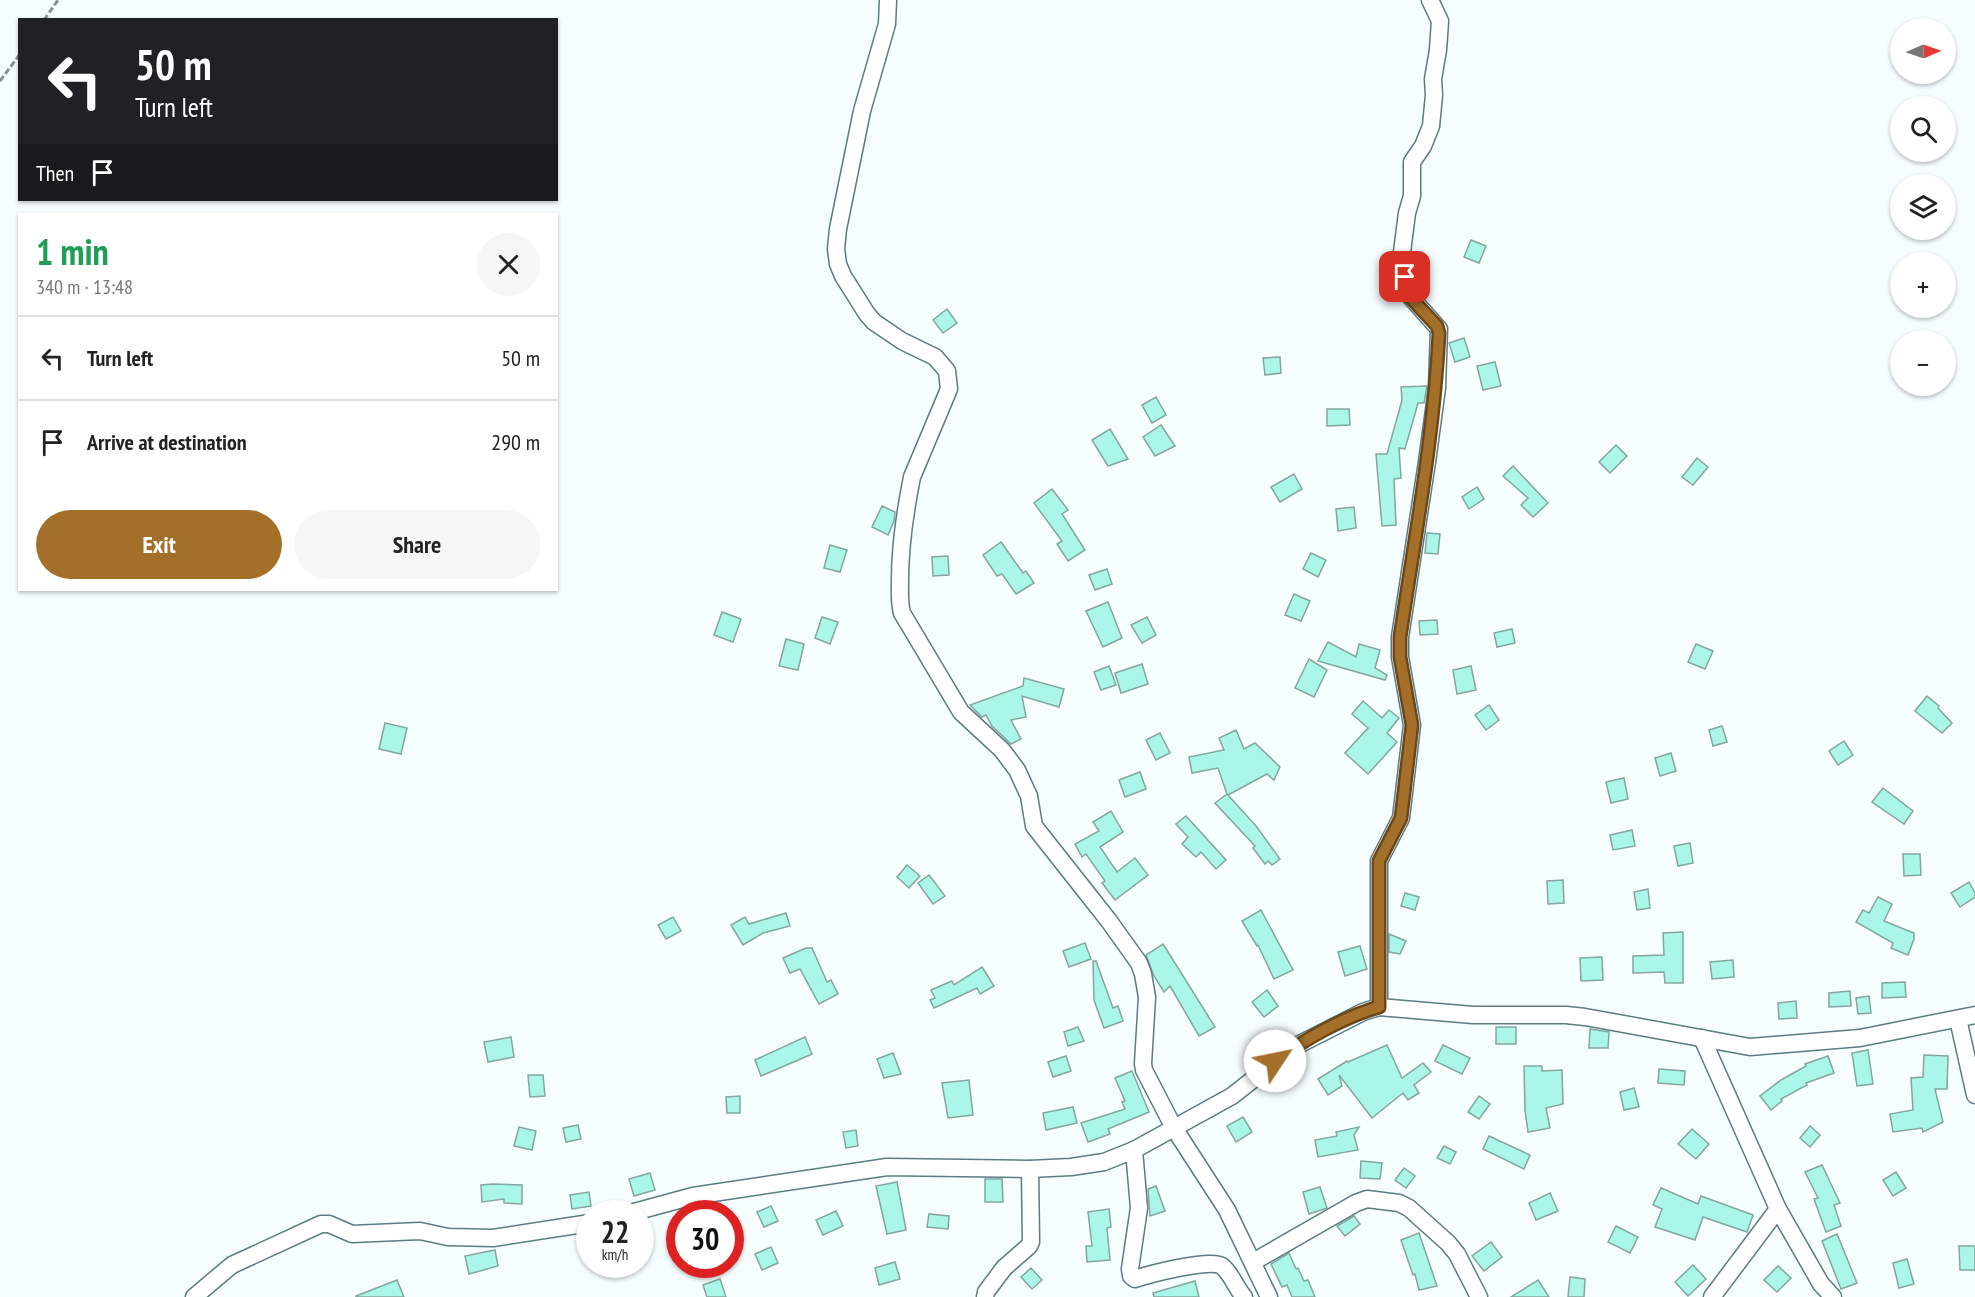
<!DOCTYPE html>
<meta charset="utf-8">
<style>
:root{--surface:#fff;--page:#f6f6f6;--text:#222;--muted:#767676;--line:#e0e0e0;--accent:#a46f28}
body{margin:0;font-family:"PT Sans Narrow",sans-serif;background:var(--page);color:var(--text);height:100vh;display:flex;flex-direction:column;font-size:22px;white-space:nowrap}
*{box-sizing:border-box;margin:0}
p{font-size:20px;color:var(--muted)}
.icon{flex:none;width:33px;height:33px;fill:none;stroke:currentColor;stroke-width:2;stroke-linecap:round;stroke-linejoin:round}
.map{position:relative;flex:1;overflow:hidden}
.drawer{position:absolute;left:18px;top:213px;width:540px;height:378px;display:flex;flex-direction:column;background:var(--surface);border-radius:0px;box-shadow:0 2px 4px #0004}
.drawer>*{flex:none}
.guide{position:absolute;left:18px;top:18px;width:540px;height:183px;border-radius:0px;box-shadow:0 2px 4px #0004;background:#202124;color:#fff;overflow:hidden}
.needle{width:39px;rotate:88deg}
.buttons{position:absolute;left:1890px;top:18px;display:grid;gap:12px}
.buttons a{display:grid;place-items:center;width:66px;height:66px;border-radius:50%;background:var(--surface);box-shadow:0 2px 4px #0004;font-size:30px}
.speed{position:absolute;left:576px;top:1200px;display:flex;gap:12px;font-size:30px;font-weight:700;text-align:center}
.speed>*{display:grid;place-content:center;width:78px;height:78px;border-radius:50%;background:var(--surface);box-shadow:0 2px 4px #0004;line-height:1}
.speed small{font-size:15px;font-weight:400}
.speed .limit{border:9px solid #d22;background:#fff;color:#111}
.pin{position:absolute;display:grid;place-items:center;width:51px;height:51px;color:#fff;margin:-26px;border-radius:12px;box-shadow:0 3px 9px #0006}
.me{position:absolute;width:66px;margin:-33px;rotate:56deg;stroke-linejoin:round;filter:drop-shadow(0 0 4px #0008)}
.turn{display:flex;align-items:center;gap:21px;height:126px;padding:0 18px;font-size:27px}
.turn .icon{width:78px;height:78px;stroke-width:2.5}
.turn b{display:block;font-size:42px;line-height:51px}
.then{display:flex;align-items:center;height:57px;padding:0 18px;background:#0003;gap:12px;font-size:22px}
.round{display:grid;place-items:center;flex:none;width:63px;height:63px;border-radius:32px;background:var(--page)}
.head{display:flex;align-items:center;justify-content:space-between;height:102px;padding:0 18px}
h1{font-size:36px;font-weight:800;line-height:45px;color:#1e9e55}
.cta{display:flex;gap:12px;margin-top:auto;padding:12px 18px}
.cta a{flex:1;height:69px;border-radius:36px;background:var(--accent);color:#fff;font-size:24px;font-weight:800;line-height:69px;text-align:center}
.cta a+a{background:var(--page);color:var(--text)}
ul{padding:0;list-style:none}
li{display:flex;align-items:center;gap:18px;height:84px;padding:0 18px;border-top:2px solid var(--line)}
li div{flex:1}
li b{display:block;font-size:22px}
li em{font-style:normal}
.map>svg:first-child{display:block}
.building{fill:#aaf7e9;stroke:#83a69f;stroke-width:1.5}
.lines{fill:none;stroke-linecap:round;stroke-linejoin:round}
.minor-casing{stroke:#5a7c82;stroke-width:19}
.path{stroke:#879294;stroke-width:3;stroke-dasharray:6 3;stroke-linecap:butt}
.minor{stroke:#fff;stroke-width:16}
.route-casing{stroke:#6b481a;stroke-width:15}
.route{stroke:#a46f28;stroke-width:10}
</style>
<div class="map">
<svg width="1975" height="1297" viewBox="0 0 1975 1297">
<rect width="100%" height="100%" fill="#f6fdfe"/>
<!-- building -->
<g class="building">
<polygon points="1471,240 1486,246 1479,263 1464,257"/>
<polygon points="947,309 957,323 943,333 933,320"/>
<polygon points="1464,338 1470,357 1455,362 1449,343"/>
<polygon points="1280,357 1281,373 1265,375 1263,358"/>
<polygon points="1495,362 1501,386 1483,390 1477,366"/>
<polygon points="1427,386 1424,403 1418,403 1405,449 1399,448 1401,478 1394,479 1396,525 1382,526 1376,454 1387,454 1402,400 1401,387"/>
<polygon points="1156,397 1166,415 1152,423 1142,405"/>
<polygon points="1327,409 1349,409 1350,425 1327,426"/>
<polygon points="1161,425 1175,446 1155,456 1143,437"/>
<polygon points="1110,429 1128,459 1108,466 1092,440"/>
<polygon points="1616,445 1627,456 1610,473 1599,462"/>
<polygon points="1697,458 1708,467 1693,485 1682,477"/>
<polygon points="1513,466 1548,503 1533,517 1521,505 1528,498 1503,476"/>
<polygon points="1294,474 1302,489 1280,502 1271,487"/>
<polygon points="1477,487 1484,499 1469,509 1462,497"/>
<polygon points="1052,489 1068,510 1062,514 1085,550 1068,561 1057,544 1062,541 1034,503"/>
<polygon points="882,506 895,512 894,521 888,535 872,527"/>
<polygon points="1354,507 1356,528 1338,531 1336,509"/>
<polygon points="1427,533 1440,534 1438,554 1425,553"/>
<polygon points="1001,542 1023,573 1026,571 1034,583 1016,594 1002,574 997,576 983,555"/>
<polygon points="830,545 847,550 840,572 824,568"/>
<polygon points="1311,553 1326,560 1318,577 1303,569"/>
<polygon points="948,556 949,575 933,576 932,557"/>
<polygon points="1107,569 1112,584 1095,590 1089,575"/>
<polygon points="1294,594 1310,601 1301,621 1285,615"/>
<polygon points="1108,602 1122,638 1103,647 1086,611"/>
<polygon points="722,612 741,619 733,642 714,635"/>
<polygon points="822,617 838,622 830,644 815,638"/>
<polygon points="1147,617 1156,635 1142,643 1131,625"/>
<polygon points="1437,620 1438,634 1420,635 1419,621"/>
<polygon points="1512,629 1515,643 1497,647 1494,633"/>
<polygon points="786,639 804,644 798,670 779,666"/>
<polygon points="1328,642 1356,657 1359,644 1380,650 1375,668 1387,675 1385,680 1318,661"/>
<polygon points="1696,644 1713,651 1705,669 1688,662"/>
<polygon points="1309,659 1327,670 1314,697 1295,688"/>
<polygon points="1142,664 1148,684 1121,693 1115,673"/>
<polygon points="1109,666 1116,685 1101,690 1094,672"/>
<polygon points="1471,666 1476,690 1457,694 1453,670"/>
<polygon points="1024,678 1064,689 1059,707 1022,696 1026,717 1011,720 1021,739 1011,744 992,726 986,715 982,717 970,705 1023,686"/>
<polygon points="1927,696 1939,706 1938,708 1952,723 1942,733 1915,711"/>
<polygon points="1363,701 1382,718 1389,710 1399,718 1387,733 1397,742 1368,774 1345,753 1368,728 1352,714"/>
<polygon points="1489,705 1499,720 1486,730 1475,715"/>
<polygon points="385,723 407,728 401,754 379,749"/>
<polygon points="1722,726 1727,742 1713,746 1709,730"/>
<polygon points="1236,730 1244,749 1255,743 1280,767 1274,780 1267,774 1228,795 1256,826 1280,859 1272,865 1268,861 1265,864 1253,848 1255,846 1215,803 1227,794 1218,768 1192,773 1189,757 1224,750 1219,738"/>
<polygon points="1160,733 1170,753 1156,760 1146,740"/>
<polygon points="1844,741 1853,755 1838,765 1829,751"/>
<polygon points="1671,753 1676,771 1660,776 1655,758"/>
<polygon points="1140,772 1146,789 1125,797 1119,780"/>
<polygon points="1624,778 1628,799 1611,803 1606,782"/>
<polygon points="1883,788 1913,811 1904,824 1872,802"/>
<polygon points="1111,811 1123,832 1100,847 1117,872 1135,858 1148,875 1115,900 1102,883 1105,881 1086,854 1082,857 1075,844 1099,831 1093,822"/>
<polygon points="1186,816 1226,860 1216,869 1201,852 1196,857 1182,844 1188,837 1176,824"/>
<polygon points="1632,830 1635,846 1613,850 1610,835"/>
<polygon points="1690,843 1693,863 1678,866 1674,846"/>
<polygon points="1903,854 1920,854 1921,875 1904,876"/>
<polygon points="907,865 920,876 909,888 897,877"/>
<polygon points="929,875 945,896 933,904 918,883"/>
<polygon points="1563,880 1564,903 1548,904 1547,881"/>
<polygon points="1969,882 1975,893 1975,897 1960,907 1951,893"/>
<polygon points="1648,889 1650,908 1637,910 1634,892"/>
<polygon points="1405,893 1419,897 1415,910 1401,906"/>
<polygon points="1878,897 1892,904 1884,921 1914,933 1914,939 1908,955 1891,948 1893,943 1856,922 1863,910 1869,913"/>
<polygon points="1261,910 1293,970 1274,979 1258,945 1257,946 1242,921"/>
<polygon points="786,913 790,926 763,933 743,945 731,925 745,917 749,924"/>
<polygon points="673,917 681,931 666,939 658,925"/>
<polygon points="1683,932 1683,983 1665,983 1664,972 1633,973 1633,956 1664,955 1663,933"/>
<polygon points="1389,934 1406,941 1400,954 1389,952"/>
<polygon points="1085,943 1091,959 1069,967 1063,951"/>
<polygon points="1163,944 1215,1027 1199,1036 1170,986 1164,992 1154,976 1146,955"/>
<polygon points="1360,946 1367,969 1345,976 1338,952"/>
<polygon points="806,948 812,948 827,982 831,980 838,994 819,1004 800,969 790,973 783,958"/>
<polygon points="1602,957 1603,980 1581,981 1580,958"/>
<polygon points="1733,960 1734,977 1712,979 1710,962"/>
<polygon points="1093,961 1096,961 1113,1008 1118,1006 1123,1021 1104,1028 1094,1000"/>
<polygon points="982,967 994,986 980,994 977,988 934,1008 930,1000 935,998 931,990 952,981 954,985"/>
<polygon points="1905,982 1906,997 1882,998 1882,983"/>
<polygon points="1267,990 1278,1006 1264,1017 1252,1002"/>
<polygon points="1850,991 1851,1006 1829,1007 1829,993"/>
<polygon points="1869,996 1871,1013 1858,1014 1856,998"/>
<polygon points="1796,1001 1797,1018 1779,1019 1778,1003"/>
<polygon points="1078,1027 1084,1041 1068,1046 1064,1032"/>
<rect x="1496" y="1027" width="20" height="17"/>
<polygon points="1590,1029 1609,1032 1608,1048 1589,1048"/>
<polygon points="511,1037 514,1057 488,1062 484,1042"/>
<polygon points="805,1037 812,1054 761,1076 755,1060"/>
<polygon points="1387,1045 1402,1078 1423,1063 1431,1072 1414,1085 1419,1093 1408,1100 1403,1093 1372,1118 1339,1075 1342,1086 1328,1095 1318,1079 1347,1061 1348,1062"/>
<polygon points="1443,1045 1470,1058 1462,1074 1435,1061"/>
<polygon points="1868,1050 1873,1084 1857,1086 1852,1053"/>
<polygon points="893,1053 901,1074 884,1078 877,1059"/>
<polygon points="1924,1055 1948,1056 1947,1089 1935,1089 1943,1122 1923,1132 1922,1128 1893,1132 1890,1114 1913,1110 1911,1078 1923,1077"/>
<polygon points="1066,1056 1071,1071 1053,1077 1048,1062"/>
<polygon points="1828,1056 1834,1073 1806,1083 1807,1085 1781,1099 1782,1101 1771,1110 1760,1096 1781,1080 1806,1066 1805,1064"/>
<polygon points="1524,1066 1542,1066 1542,1071 1562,1070 1563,1104 1546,1108 1550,1128 1528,1132 1525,1110"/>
<polygon points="1659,1069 1685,1071 1684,1085 1658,1083"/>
<polygon points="1132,1071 1149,1112 1108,1129 1110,1134 1088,1142 1081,1123 1125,1109 1122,1102 1125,1101 1115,1078"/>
<polygon points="528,1075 543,1075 545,1096 530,1097"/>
<polygon points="969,1080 973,1115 948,1118 942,1083"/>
<polygon points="1634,1088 1639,1107 1624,1110 1620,1092"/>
<polygon points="740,1096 740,1113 727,1113 726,1097"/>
<polygon points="1479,1096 1490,1104 1479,1119 1468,1112"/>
<polygon points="1073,1107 1077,1123 1046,1130 1043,1113"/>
<polygon points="1243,1117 1252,1132 1236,1142 1227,1126"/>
<polygon points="578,1125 581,1139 566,1142 563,1128"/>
<polygon points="1810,1126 1820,1135 1810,1147 1800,1138"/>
<polygon points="519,1127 536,1131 532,1150 514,1146"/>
<polygon points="1359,1127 1354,1135 1358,1150 1318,1157 1315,1140 1337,1136 1336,1132"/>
<polygon points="1692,1129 1709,1144 1696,1159 1678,1144"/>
<polygon points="856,1130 858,1146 846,1148 843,1132"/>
<polygon points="1489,1136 1530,1155 1524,1169 1483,1149"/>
<polygon points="1444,1146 1456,1152 1450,1164 1437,1158"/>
<polygon points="1361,1161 1382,1163 1380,1179 1360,1178"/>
<polygon points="1822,1165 1840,1203 1834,1205 1841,1226 1826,1232 1814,1199 1818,1198 1805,1172"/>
<polygon points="1404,1168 1415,1176 1406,1188 1395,1180"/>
<polygon points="1896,1172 1906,1188 1893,1196 1883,1180"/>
<polygon points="650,1173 655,1190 634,1196 629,1179"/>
<polygon points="985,1179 1002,1179 1003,1202 985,1202"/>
<polygon points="897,1182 906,1230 887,1234 876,1186"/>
<polygon points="493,1184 522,1185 522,1204 504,1203 504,1199 482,1202 481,1185"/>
<polygon points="1156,1186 1165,1211 1150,1216 1148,1189"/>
<polygon points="1320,1187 1327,1208 1309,1214 1303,1192"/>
<polygon points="1661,1188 1698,1204 1701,1196 1753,1215 1747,1232 1703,1217 1695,1240 1655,1227 1662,1209 1653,1205"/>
<polygon points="589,1192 591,1206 572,1209 570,1195"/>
<polygon points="1550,1193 1558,1211 1536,1220 1529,1203"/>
<polygon points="771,1206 778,1221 764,1227 757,1212"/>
<polygon points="1109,1209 1111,1227 1107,1228 1110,1260 1087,1262 1086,1246 1092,1246 1088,1212"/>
<polygon points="836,1211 843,1226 823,1235 816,1220"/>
<polygon points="929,1214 949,1216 948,1229 927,1227"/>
<polygon points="1354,1216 1360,1224 1345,1236 1337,1226"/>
<polygon points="1616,1226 1638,1237 1630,1253 1608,1242"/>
<polygon points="1419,1233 1437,1286 1419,1290 1415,1274 1413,1275 1401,1240"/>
<polygon points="1837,1234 1857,1283 1841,1289 1822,1241"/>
<polygon points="1491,1242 1502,1257 1484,1271 1472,1256"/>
<polygon points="1959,1246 1975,1246 1975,1270 1960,1270"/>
<polygon points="771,1247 778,1263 762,1270 755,1254"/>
<polygon points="495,1250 498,1266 469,1274 465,1256"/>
<polygon points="1289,1253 1296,1269 1298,1268 1304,1281 1308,1280 1315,1297 1292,1297 1287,1285 1282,1287 1271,1264"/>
<polygon points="1907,1259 1914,1284 1899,1288 1893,1263"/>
<polygon points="895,1262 900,1279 879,1285 875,1268"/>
<polygon points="1693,1265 1706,1279 1688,1296 1675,1282"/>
<polygon points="1778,1266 1791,1278 1777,1292 1764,1280"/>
<polygon points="1031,1268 1042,1280 1032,1289 1021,1277"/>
<polygon points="1570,1277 1585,1279 1584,1297 1568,1297"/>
<polygon points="720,1279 726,1297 707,1297 703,1285"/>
<polygon points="397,1280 404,1297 356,1297 356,1296"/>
<polygon points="1538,1280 1549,1297 1511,1297"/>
<polygon points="1195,1281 1199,1297 1154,1297 1153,1293"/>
</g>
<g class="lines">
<!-- minor casing -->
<g class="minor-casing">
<g id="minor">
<path d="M888,0L887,24L862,111L838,229L836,249L838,264L843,276L867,314L874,322L902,341L935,357L947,371L949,389L912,477C905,512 900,545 900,580C900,592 899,602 902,613L961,712L1002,750L1017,770L1029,796L1034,826L1109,921L1139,963L1143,974L1147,997L1143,1064L1144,1070L1174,1128L1227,1210L1269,1297"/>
<polyline points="1379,1007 1379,861 1401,818 1412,725 1400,657 1400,637 1427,462 1437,388 1439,329 1408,294 1402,252 1407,213 1412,196 1412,162 1423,146 1431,126 1434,95 1433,79 1438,50 1440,21 1430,0"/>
<polyline points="1958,1019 1975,1095"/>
<polyline points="1702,1038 1778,1209 1712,1297"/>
<path d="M1134,1150L1139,1208L1130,1269L1131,1276L1135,1279C1150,1274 1211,1258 1222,1266C1231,1273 1236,1288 1244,1297"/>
<polyline points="1778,1209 1821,1284 1833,1297"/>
<polyline points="627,1214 693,1196 887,1167 1030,1169 1071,1167 1104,1162 1134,1150 1232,1096 1294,1047 1363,1012 1379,1007 1473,1015 1566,1015 1585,1017 1750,1047 1860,1038 1975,1015"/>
<polyline points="1253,1262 1356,1203 1367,1199 1399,1203 1409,1208 1448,1243 1457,1254 1479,1297"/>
<polyline points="194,1297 232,1265 321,1224 329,1224 352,1234 420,1231 448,1237 493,1238 590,1223"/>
<polyline points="985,1297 986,1292 1004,1268 1029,1246 1031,1242 1030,1169"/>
</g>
</g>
<!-- path -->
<g class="path">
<polyline points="44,20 58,0"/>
<polyline points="0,81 20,54"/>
</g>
<!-- minor -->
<use href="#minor" class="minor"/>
</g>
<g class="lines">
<!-- route casing -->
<g class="route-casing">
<path id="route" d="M1275,1061C1305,1039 1344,1017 1379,1007V861L1401,818L1412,725L1400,657V637C1415,536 1434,436 1439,333L1437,326L1410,297L1405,277"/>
</g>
<!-- route -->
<use href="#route" class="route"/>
</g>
</svg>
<div class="buttons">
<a><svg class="needle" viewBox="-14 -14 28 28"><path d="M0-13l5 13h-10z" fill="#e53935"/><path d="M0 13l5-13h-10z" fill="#767676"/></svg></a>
<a><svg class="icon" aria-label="search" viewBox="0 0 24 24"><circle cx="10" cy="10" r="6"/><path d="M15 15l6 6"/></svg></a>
<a><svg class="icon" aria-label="layers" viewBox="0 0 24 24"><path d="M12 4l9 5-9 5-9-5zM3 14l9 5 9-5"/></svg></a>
<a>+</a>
<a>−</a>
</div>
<div class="speed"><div>22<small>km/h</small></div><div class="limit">30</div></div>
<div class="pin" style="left:1405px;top:277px;background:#d93025"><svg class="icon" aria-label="arrive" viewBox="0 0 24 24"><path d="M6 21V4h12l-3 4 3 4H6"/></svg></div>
<svg class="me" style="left:1275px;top:1061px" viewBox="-20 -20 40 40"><circle r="19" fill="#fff"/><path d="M0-13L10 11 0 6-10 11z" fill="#a46f28"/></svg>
<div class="guide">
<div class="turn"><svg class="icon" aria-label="left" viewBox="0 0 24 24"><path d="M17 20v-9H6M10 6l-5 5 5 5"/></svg><div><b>50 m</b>Turn left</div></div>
<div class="then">Then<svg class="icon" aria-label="arrive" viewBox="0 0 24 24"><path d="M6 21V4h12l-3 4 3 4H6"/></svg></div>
</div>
<section class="drawer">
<div class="head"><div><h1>1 min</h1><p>340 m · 13:48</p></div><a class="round"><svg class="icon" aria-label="close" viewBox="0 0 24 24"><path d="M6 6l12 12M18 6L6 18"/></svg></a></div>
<ul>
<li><svg class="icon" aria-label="left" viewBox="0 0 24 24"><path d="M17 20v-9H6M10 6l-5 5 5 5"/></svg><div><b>Turn left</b></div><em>50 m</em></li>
<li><svg class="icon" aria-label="arrive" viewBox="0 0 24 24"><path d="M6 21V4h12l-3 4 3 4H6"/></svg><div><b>Arrive at destination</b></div><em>290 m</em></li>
</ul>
<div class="cta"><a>Exit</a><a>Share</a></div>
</section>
</div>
